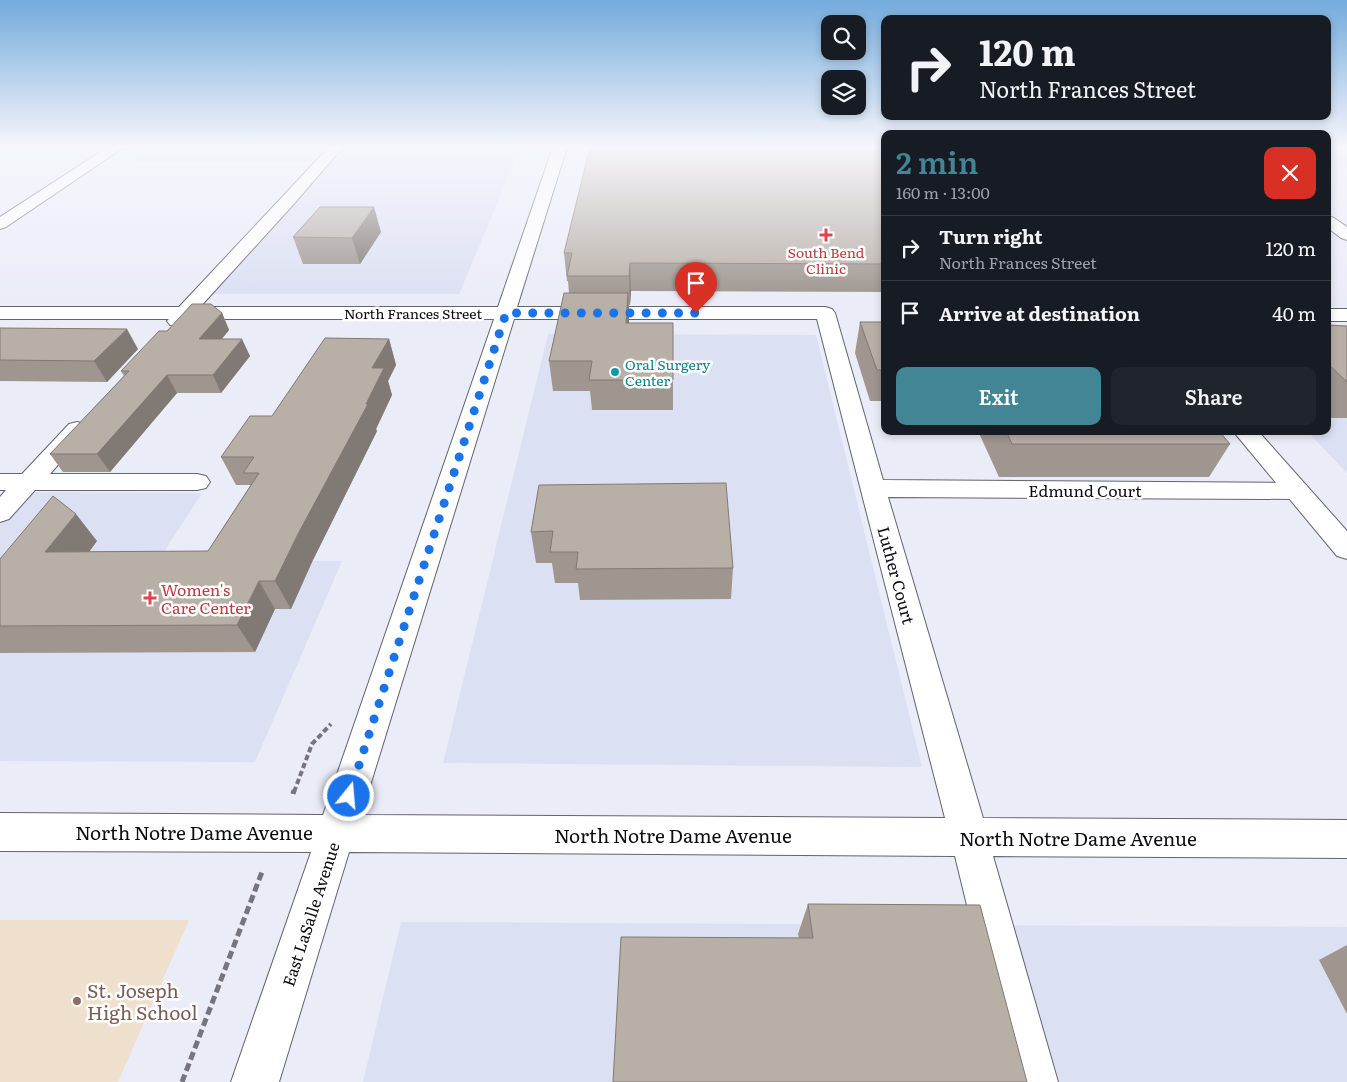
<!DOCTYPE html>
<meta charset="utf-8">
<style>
:root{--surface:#171b24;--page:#20242c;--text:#f1f3f6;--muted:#9ea1a6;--line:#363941;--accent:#428595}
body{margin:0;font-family:Literata,serif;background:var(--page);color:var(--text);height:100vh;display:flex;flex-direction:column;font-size:19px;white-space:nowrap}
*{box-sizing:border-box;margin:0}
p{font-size:16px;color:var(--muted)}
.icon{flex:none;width:28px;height:28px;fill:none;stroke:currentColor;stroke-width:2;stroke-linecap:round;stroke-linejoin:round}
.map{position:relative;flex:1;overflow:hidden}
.sheet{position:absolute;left:881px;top:130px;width:450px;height:305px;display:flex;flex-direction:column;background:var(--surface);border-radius:10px;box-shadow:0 2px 8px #0003}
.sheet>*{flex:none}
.hud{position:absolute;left:881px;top:15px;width:450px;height:105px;border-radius:10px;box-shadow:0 2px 8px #0003;background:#171b24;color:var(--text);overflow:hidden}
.fabs{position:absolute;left:821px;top:15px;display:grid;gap:10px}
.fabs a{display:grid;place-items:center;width:45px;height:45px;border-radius:10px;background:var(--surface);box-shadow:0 2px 8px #0003;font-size:25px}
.pin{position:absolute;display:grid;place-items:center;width:42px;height:42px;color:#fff;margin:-51px -21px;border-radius:50% 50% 50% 0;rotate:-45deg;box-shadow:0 0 5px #0007}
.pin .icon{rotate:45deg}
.me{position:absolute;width:55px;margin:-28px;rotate:17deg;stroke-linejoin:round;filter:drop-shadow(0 0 4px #0008)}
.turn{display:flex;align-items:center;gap:18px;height:105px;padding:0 15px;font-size:22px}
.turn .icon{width:65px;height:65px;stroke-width:2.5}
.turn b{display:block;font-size:35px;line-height:42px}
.round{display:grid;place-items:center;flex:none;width:52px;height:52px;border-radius:10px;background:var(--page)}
.headline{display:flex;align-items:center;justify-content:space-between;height:85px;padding:0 15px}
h1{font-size:30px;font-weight:600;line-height:38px;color:var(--accent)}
.action{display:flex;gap:10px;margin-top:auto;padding:10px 15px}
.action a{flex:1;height:58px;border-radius:10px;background:var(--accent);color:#fff;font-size:20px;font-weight:600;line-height:58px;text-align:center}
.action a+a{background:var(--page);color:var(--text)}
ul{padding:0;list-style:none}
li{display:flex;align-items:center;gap:15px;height:65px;padding:0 15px;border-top:1px solid var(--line)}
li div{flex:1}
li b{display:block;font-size:19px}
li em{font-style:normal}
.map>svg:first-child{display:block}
.built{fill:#dce0f3}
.education{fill:#efe0cd}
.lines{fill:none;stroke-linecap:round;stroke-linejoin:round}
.minor-casing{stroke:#62646e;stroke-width:2}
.major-casing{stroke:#62646e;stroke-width:2}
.path-far1{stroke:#74757d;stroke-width:4;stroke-dasharray:5.5 3;stroke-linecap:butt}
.path{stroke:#74757d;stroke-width:5;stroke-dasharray:8 4;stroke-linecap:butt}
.minor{fill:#fff;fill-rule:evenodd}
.major{fill:#fff;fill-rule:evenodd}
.wall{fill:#9e968f}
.shaded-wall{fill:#817a74}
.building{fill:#b8afa6;stroke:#817a74}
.route{stroke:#1a73e8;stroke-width:9;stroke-dasharray:0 16.2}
.health-dot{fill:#e0444e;stroke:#fff;stroke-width:2}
.culture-dot{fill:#0f9aa8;stroke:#fff;stroke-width:2}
.education-dot{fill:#8d6e63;stroke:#fff;stroke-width:2}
.labels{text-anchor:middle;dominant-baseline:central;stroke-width:5;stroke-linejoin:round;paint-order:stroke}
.far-health-label{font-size:14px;fill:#be3a42;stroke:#fff}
.far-street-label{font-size:14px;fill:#0c0d11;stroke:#fff}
.far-culture-label{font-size:14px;fill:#0d838f;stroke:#fff;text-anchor:start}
.street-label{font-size:16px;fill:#0c0d11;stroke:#fff}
.health-label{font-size:16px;fill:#be3a42;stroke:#fff;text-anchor:start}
.near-street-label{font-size:19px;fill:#0c0d11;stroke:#fff}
.near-education-label{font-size:19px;fill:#785e54;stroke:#fff;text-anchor:start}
</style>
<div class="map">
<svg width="1347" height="1082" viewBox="0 0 1347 1082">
<rect width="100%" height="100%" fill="#eaecf8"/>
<!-- built -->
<g class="built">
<polygon points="151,147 323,147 313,162 130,162"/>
<polygon points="345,147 521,147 459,294 212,294"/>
<polygon points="1328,147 1347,147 1347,168 1328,169"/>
<polygon points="548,334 816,335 922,767 443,763"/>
<polygon points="1328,337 1347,337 1347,473 1307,431 1328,431"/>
<polygon points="28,492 202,493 158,561 342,561 255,762 0,761 0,522"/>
<polygon points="401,922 1347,927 1347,1082 363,1082"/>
</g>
<!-- education -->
<polygon class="education" points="0,920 189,920 118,1082 0,1082"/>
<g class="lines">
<!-- minor casing -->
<g class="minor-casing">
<g id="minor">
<polygon points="108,147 124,147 6,227 0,229 0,217"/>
<path d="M329,147H343L292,206L200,307H498L553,147H567L517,307H825L832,309L835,313L883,480L1297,483L1306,485L1310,491L1306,497L1297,499L888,497L983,818L1347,820V858L993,856L1058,1082H1010L955,856L349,852L279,1082H231L311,852L0,851V813L323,815L494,319H190C183,326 179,327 170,325L167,321L169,319H0V307H179ZM514,319H817L945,818L361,815Z"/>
<polygon points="1328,216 1334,218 1347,227 1347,240 1341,238 1328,228"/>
<rect x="1328" y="309" width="19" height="12"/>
<polygon points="77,422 85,424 89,429 50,474 197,474 206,476 210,482 206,488 197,490 35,490 9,519 0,522 0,497 6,490 0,490 0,474 22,474 69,424"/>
</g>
</g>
<!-- major casing -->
<g class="major-casing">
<polygon id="major" points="1233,431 1258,431 1347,531 1347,559 1337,556"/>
</g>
<!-- path-far1 -->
<polyline class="path-far1" points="294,792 312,744 331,724"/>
<!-- path -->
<g class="path">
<polyline points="293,794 294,790"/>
<polyline points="182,1082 262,872"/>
</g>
<!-- minor -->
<use href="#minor" class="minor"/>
<!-- major -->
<use href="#major" class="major"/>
</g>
<!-- wall -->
<g class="wall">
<polygon points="885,147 885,292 631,291 630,305 629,305 629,323 673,323 673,410 592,410 590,391 553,391 549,361 569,293 568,281 567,281 564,253"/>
<polygon points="381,232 360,264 303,264 293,237"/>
<polygon points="222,313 229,330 222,339 250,356 221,393 177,393 110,472 63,472 50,454 124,376 121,371 167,331"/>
<polygon points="860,322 885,322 885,401 870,401 855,353"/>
<polygon points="1328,325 1347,326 1347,418 1331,418 1328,415"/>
<polygon points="0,328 138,349 107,382 0,381"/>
<polygon points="389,339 396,365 388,381 392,395 376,429 377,431 312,562 291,609 275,609 255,652 0,653 0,559 97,541 89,552 208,551 250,486 250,485 236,485 221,457 272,416"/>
<polygon points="978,431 1219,431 1230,444 1209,477 999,477"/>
<polygon points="539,485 733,568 731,599 580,600 578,583 555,583 552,563 536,563 531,532"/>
<polygon points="808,904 1027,1082 799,938 798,934"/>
<polygon points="1347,945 1347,1014 1319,960"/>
</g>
<!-- shaded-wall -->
<g class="shaded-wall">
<polygon points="374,207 381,232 360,264 352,238"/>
<polygon points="630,263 631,291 630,305 629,276"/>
<polygon points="628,293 629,321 627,352 626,323"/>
<polygon points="222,313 229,330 207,356 199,339"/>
<polygon points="127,329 138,349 107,382 94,361"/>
<polygon points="242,339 250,356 221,393 213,375"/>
<polygon points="389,339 396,365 388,381 392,395 376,429 377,431 312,562 291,609 275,581 298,534 366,404 372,368"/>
<polygon points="167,375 177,393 110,472 97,454"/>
<polygon points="76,514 97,541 68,580 45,552"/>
<polygon points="259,581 275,609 255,652 237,625"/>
</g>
<!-- building -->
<g class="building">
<polygon points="590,147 885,147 885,264 630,263 629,276 567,276 572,253 564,253"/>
<polygon points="320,207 374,207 352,238 293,237"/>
<polygon points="564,293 628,293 626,323 673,323 673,380 589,380 592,361 549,361"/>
<polygon points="192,304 211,304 222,313 199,339 242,339 213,375 167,375 97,454 50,454 129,371 121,371 159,331 167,331"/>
<polygon points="860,322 885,322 885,370 877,370"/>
<polygon points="1328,325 1347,326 1347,382 1328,364"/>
<polygon points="0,328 127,329 94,361 0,360"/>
<polygon points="325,338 389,339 372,368 384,368 366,404 368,404 298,534 275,581 259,581 237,625 0,626 0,559 53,496 76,514 45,552 208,551 259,473 243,473 254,457 221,457 250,416 272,416"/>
<polygon points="1006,431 1219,431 1230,444 1012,444"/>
<polygon points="726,483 733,568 576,569 578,552 550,552 553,531 531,532 539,485"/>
<polygon points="808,904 980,905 1027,1082 613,1082 621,937 813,938"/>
</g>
<!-- sky -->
<linearGradient id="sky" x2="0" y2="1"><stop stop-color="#73abdc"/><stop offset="0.49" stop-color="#f6f6fc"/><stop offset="1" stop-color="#f6f6fc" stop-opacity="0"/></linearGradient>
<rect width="1347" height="299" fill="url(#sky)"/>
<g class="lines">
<!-- route -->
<polyline class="route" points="349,796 506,313 696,313"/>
</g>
<!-- markers -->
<g class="health-dot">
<path d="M823.5 227.5h5v5h5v5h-5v5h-5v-5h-5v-5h5z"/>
<path d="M147.5 590.5h5v5h5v5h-5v5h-5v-5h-5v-5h5z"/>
</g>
<circle class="culture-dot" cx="615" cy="372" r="5"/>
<circle class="education-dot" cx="77" cy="1001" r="5"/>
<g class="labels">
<!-- far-health labels -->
<g class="far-health-label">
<text x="826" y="252">South Bend<tspan x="826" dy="16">Clinic</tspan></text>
</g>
<!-- far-street labels -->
<g class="far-street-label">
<text x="413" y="313">North Frances Street</text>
</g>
<!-- far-culture labels -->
<g class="far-culture-label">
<text x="625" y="364">Oral Surgery<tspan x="625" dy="16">Center</tspan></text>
</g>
<!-- street labels -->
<g class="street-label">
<text x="1085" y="490">Edmund Court</text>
<text transform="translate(897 575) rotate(75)">Luther Court</text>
<text transform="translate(310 914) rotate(-72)">East LaSalle Avenue</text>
</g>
<!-- health labels -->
<g class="health-label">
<text x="161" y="589">Women's<tspan x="161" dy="18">Care Center</tspan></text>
</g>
<!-- near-street labels -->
<g class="near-street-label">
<text x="194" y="832">North Notre Dame Avenue</text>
<text x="673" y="835">North Notre Dame Avenue</text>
<text x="1078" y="838">North Notre Dame Avenue</text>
</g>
<!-- near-education labels -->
<g class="near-education-label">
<text x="87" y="990">St. Joseph<tspan x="87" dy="22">High School</tspan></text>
</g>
</g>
</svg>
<div class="fabs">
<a><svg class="icon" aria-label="search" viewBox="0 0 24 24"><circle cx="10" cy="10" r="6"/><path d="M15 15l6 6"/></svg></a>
<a><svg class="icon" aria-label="layers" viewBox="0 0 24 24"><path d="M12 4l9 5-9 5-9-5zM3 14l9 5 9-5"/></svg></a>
</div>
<div class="pin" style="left:696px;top:313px;background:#d93025"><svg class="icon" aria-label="arrive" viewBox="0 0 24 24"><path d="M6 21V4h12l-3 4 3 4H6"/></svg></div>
<svg class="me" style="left:349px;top:796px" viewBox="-20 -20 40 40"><circle r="17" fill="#1a73e8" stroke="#fff" stroke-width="3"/><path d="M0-11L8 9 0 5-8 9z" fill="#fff"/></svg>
<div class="hud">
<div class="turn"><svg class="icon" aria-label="right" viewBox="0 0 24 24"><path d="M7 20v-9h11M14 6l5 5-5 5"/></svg><div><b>120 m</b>North Frances Street</div></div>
</div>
<section class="sheet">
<div class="headline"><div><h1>2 min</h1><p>160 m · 13:00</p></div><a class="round" style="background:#d93025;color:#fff"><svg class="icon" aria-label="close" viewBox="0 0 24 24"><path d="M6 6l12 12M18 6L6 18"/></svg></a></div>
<ul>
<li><svg class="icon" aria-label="right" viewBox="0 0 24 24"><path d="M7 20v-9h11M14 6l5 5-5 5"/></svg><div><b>Turn right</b><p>North Frances Street</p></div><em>120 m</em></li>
<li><svg class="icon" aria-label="arrive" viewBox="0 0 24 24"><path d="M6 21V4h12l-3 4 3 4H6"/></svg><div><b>Arrive at destination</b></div><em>40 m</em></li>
</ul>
<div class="action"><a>Exit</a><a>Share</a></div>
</section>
</div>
